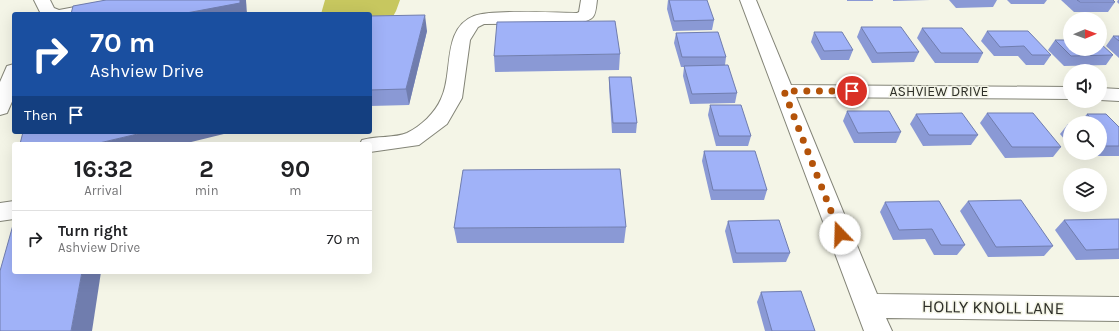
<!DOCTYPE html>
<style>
:root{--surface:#fff;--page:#f6f6f6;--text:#202124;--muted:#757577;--line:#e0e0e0}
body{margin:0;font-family:Karla,sans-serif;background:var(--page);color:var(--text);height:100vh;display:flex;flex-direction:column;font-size:15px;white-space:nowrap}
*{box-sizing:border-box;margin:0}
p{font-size:13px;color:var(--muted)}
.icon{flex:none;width:22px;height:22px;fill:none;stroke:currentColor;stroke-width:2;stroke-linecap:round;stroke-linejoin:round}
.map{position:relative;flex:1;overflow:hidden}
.sheet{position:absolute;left:12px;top:142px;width:360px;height:132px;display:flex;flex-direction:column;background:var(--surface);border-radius:4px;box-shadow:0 4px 16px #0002}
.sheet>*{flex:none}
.banner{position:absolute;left:12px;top:12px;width:360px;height:122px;border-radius:4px;box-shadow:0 4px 16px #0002;background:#1a4fa0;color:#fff;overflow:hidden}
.needle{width:26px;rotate:89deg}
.fabs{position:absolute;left:1063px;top:12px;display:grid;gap:8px}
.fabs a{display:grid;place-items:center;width:44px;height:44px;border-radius:50%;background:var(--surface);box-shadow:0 4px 16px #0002;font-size:20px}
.pin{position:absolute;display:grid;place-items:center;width:34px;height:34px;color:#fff;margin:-17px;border:2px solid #fff;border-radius:50%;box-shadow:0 1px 4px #0007}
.me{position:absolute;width:44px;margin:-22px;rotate:339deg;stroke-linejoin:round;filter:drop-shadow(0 0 3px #0008)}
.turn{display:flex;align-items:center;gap:14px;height:84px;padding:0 12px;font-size:18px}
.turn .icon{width:52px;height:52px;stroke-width:2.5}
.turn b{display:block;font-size:28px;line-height:34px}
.then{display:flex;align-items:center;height:38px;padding:0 12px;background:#0003;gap:8px;font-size:15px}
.eta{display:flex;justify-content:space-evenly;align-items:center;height:68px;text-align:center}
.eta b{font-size:24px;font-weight:700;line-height:28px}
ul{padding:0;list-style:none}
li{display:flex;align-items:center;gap:12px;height:56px;padding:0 12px;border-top:1px solid var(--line)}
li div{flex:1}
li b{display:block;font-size:15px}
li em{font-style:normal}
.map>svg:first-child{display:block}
.forest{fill:#c7c75f}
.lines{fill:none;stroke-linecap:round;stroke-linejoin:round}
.minor-casing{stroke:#838477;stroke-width:2}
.minor{fill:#fff;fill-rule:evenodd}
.wall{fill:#8a99d5}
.shaded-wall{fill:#707dae}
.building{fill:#a0b2f8;stroke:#707dae}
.route{stroke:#b45309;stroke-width:7;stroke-dasharray:0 12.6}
.labels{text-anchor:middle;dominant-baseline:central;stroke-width:3;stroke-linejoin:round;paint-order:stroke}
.street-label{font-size:14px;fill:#2e2f29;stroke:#f4f5e7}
.near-street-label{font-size:17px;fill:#2e2f29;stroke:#f4f5e7}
</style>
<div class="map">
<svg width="1119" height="331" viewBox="0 0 1119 331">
<rect width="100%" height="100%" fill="#f4f5e7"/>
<!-- forest -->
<polygon class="forest" points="325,0 400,0 396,11 373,53 370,53 370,14 321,14"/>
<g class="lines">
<!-- minor casing -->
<g class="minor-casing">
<g id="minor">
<polygon points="34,0 50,0 54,8 59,10 112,0 147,0 145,3 139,5 90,14 41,14"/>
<path d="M581,0H597C595,16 596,19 579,23L484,24L478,27L470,40L462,98L447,124L419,145L370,152V144H360L362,140C375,136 396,138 407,133C421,126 435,113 441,99C454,74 441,29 474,16C492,9 555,13 577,13L579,12Z"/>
<polygon points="740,0 756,0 791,85 1070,87 1070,99 796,97 877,294 1119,297 1119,321 886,318 892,331 864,331"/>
<polygon points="14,64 14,97 7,113 0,115 0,82 7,66"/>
<polygon points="1100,88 1119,89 1119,101 1100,100"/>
<polygon points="14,201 14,219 0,221 0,203"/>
</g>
</g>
<!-- minor -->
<use href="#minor" class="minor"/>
</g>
<!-- wall -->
<g class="wall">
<polygon points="668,0 714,20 712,30 673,31 667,9"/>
<rect x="847" y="0" width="26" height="1"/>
<polygon points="893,0 930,0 893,1"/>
<polygon points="949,0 997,0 993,7 956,8"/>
<polygon points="1007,0 1047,0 1044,4 1011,4"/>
<polygon points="1061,0 1113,0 1115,2 1108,12 1074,12"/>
<polygon points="1118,0 1119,0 1119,4 1117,2"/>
<polygon points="370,16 427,31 409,105 370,106"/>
<polygon points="861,27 919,52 914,62 872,63 857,37"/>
<polygon points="922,28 983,53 978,63 935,63 917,38"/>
<polygon points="987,31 1051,55 1044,65 1026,65 1018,56 994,56 981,41"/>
<polygon points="814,32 853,50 849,60 821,60 811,42"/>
<polygon points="676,33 726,57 725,65 737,93 735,103 690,104 683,76 684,67 681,67 674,43"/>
<polygon points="1113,36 1119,36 1119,58 1106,46"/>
<polygon points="1055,40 1113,55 1106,65 1064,66 1048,50"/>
<polygon points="620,54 619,70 495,72 494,56"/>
<polygon points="609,77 637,123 636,133 612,133 609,87"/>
<polygon points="710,105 751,136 748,146 716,146 708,115"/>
<polygon points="847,111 901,132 896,143 854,143 843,121"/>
<polygon points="987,113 1061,147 1053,157 1005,158 980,123"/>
<polygon points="916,114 978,135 971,145 923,146 910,124"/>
<polygon points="1087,114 1119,127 1119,156 1078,156 1076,153 1100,153 1100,123 1079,123"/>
<polygon points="1068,124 1070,124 1070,146 1060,134"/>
<polygon points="704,151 767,190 764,200 711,200 702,161"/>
<polygon points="968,201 1053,246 1044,256 988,257 960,211"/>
<polygon points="885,202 965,245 957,255 934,255 925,239 893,240 880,212"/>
<polygon points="1119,219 1119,259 1076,260 1055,230 1064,220"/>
<polygon points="728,221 790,253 786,262 733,263 725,231"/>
<polygon points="626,227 624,243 457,243 454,228"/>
<polygon points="761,292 815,331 765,331 757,302"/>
</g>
<!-- shaded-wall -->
<g class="shaded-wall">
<polygon points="240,0 246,0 247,14 181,14"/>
<polygon points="425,15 427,31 409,105 406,89"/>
<polygon points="146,132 232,132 183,144 95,144"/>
<polygon points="82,272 101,272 92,331 71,331"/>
</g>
<!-- building -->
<g class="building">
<polygon points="106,0 240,0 240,3 181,14 71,14 73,6"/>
<polygon points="669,0 707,0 714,20 674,21"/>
<polygon points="1077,0 1113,0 1115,2 1080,2"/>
<polygon points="425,15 406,89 370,90 370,16"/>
<polygon points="615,21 620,54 494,56 497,22"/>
<polygon points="861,27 901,27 919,52 877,53"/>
<polygon points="922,28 962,28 983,53 941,53"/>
<polygon points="987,31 1028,31 1051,55 1032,55 1024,46 1000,47"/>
<polygon points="718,32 726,57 682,57 676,33"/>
<polygon points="814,32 842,32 853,50 824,51"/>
<polygon points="1113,36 1119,36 1119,41"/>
<polygon points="1055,40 1070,40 1070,49 1100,49 1100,43 1113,55 1071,56"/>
<polygon points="728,65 737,93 692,94 684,66"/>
<polygon points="609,77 631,77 637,123 613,123"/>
<polygon points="710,105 741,105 751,136 719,136"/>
<polygon points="847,111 889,111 901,132 858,133"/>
<polygon points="962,113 978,135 929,135 916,114"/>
<polygon points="987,113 1033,113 1061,147 1012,147"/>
<polygon points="1087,114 1106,114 1119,127 1119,146 1100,146 1100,123 1095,123"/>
<polygon points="23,132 146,132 95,144 20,144"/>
<polygon points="704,151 755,151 767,190 713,190"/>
<polygon points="620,169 626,227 454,228 463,170"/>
<polygon points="1021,200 1053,246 996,247 968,201"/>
<polygon points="939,201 965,245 941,245 932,229 899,230 885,202"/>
<polygon points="1119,219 1119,249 1086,250 1064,220"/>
<polygon points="779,220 790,253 736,253 728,221"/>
<polygon points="13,225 14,225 14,272 82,272 71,331 0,331 0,271"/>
<polygon points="801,291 815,331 772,331 761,292"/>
</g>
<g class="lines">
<!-- route -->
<polyline class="route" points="840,234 784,91 852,91"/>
</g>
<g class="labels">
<!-- street labels -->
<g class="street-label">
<text x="939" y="91">ASHVIEW DRIVE</text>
</g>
<!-- near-street labels -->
<g class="near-street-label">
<text transform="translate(993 307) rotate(1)">HOLLY KNOLL LANE</text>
</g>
</g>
</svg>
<div class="fabs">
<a><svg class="needle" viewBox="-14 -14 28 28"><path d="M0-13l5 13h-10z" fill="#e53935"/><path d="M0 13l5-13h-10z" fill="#757577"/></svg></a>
<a><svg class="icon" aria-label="sound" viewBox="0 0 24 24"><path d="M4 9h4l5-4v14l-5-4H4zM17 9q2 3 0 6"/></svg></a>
<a><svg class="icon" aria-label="search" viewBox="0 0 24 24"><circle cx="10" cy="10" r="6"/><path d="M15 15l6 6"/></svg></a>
<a><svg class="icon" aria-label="layers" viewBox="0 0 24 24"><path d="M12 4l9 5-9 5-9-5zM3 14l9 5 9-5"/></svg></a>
</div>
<div class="pin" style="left:852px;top:91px;background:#d93025"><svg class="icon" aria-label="arrive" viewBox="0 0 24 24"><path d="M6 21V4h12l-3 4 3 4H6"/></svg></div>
<svg class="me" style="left:840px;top:234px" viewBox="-20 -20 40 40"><circle r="19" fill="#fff"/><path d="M0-13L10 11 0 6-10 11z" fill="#b45309"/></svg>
<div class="banner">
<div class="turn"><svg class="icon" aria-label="right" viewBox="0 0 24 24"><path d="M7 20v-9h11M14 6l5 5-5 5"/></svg><div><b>70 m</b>Ashview Drive</div></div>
<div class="then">Then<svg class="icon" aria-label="arrive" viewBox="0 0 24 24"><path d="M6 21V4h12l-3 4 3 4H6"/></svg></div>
</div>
<section class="sheet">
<div class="eta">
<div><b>16:32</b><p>Arrival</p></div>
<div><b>2</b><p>min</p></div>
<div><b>90</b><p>m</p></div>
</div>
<ul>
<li><svg class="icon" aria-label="right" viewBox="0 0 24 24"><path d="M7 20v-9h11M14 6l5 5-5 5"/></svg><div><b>Turn right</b><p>Ashview Drive</p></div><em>70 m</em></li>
</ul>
</section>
</div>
